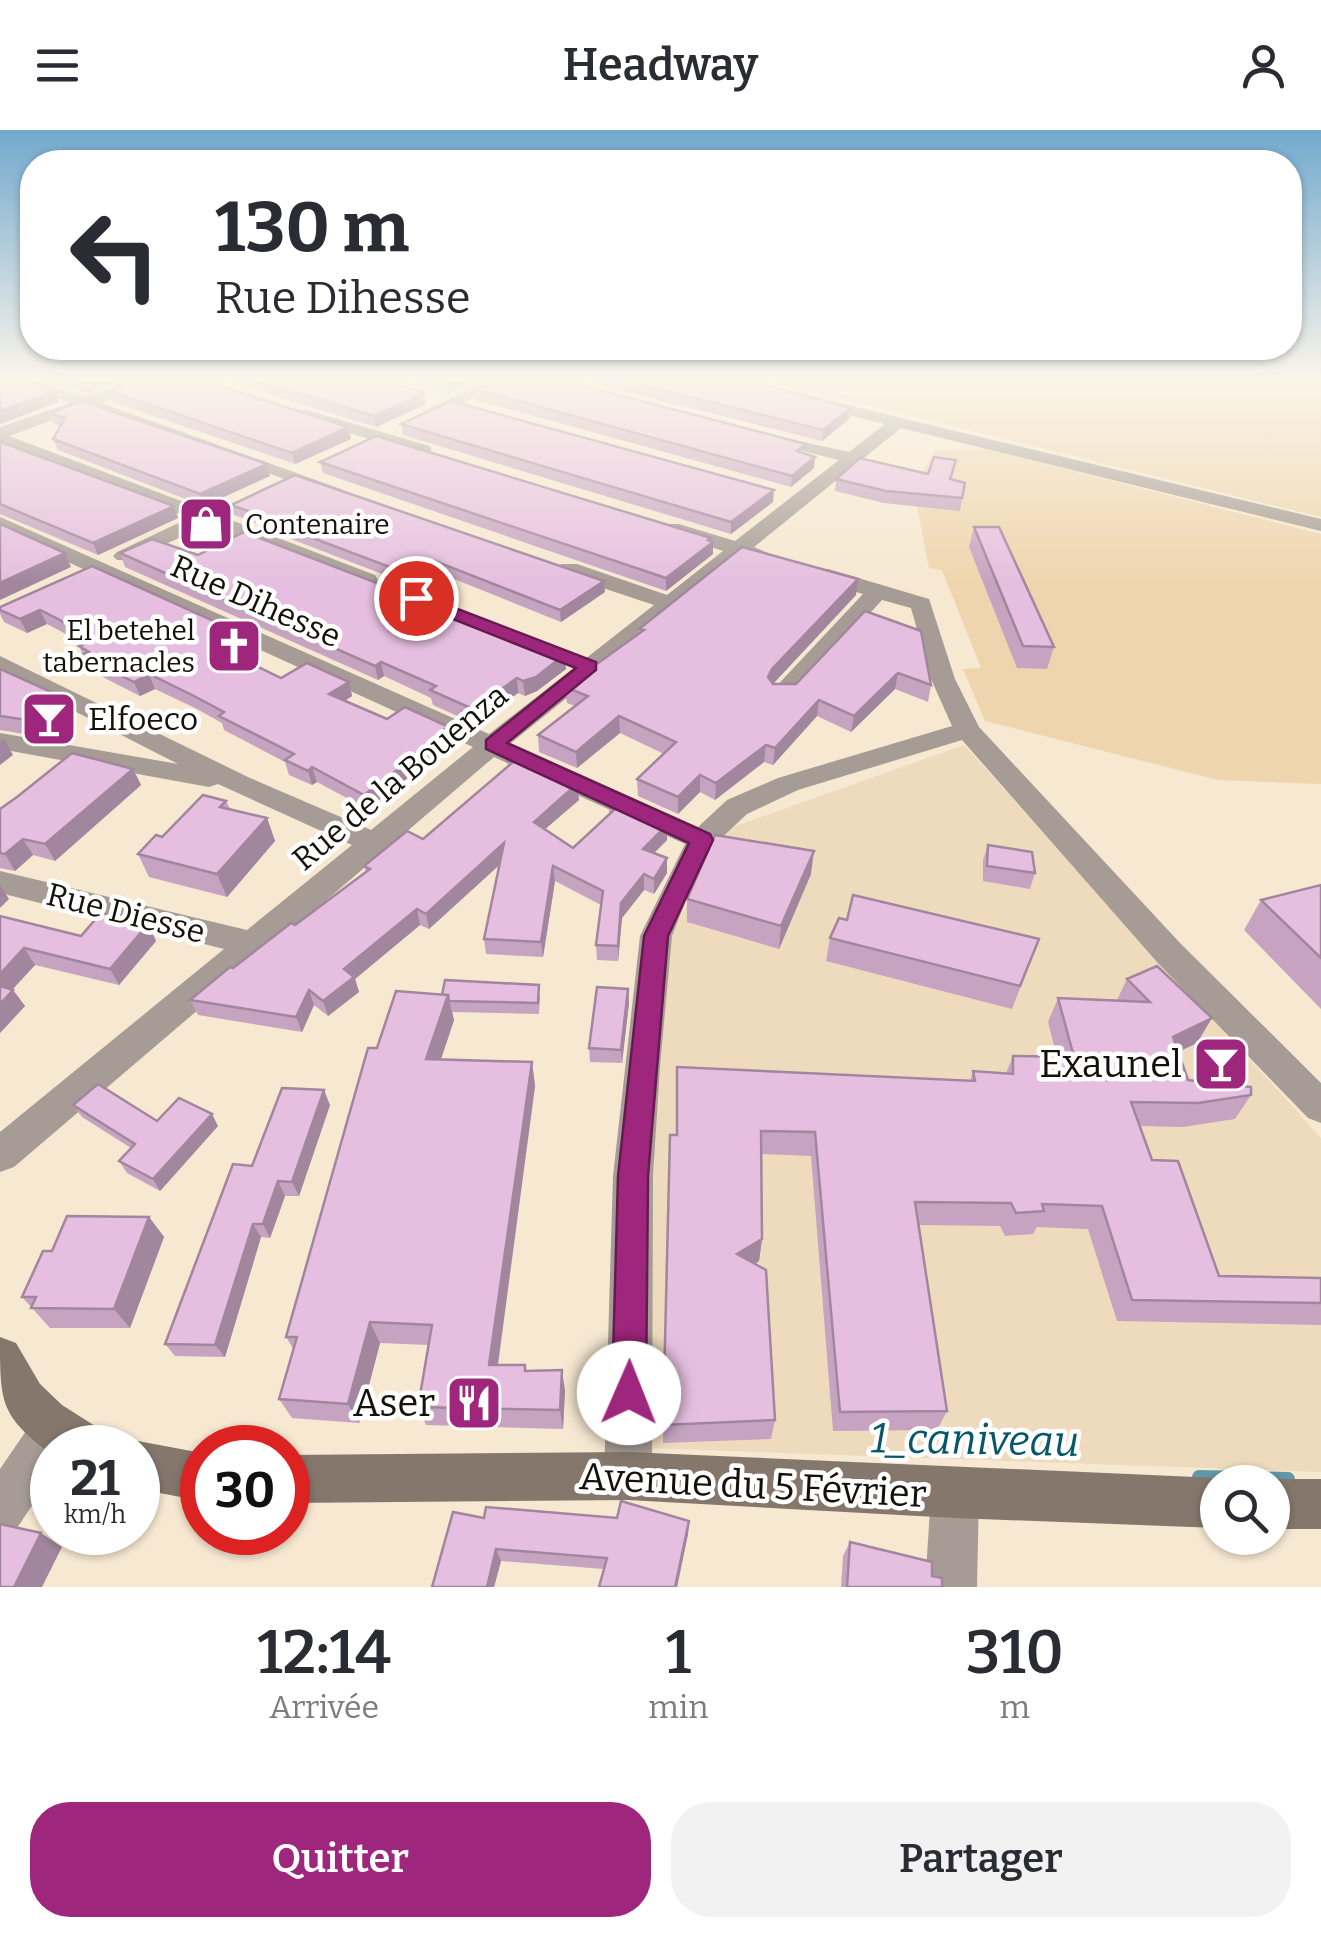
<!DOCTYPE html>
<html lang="fr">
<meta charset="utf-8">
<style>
:root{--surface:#fff;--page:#f2f2f3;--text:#2b2b33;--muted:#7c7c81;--accent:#9f267d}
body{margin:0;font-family:Bitter,serif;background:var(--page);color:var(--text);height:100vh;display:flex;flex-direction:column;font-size:38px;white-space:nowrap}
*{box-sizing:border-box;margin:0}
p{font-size:32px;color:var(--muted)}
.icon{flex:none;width:55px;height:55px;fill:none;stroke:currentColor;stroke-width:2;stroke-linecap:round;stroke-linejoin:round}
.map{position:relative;height:1457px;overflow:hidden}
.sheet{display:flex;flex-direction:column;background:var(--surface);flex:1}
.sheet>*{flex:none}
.top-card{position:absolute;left:20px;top:20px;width:1282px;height:210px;border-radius:40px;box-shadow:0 2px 8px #0004;background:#fff;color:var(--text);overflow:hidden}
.tools{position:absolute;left:1200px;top:1335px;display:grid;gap:20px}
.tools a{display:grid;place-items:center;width:90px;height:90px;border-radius:50%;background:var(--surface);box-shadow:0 2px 8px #0004;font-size:50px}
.speed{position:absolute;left:30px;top:1295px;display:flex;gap:20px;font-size:50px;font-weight:700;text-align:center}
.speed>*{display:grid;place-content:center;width:130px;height:130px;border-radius:50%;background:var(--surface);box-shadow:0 2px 8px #0004;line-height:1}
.speed small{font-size:25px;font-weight:400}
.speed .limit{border:15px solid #d22;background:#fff;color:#111}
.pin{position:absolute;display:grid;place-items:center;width:85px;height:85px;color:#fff;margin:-42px;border:5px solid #fff;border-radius:50%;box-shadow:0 2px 10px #0007}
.me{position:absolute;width:110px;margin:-55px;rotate:1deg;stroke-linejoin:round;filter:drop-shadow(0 0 8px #0008)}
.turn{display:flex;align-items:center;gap:35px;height:210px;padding:0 30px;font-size:45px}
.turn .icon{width:130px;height:130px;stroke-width:2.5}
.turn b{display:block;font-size:70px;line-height:85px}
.eta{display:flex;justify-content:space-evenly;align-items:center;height:170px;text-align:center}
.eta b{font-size:60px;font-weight:600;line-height:70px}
.cta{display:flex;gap:20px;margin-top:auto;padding:20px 30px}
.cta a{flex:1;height:115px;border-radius:40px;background:var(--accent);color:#fff;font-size:40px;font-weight:600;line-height:115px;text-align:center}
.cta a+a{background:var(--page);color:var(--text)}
header{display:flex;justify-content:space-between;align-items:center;height:130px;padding:0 30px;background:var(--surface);font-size:45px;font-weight:600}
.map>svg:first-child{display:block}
.built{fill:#eedbbe}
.green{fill:#eed5ad}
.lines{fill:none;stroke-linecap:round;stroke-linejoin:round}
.stream{stroke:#6198a8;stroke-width:14}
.street{fill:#a69c95;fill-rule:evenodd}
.secondary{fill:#85776c;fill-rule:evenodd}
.wall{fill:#c6a4c1}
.shaded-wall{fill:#a1869d}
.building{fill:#e6bfe0;stroke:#a1869d;stroke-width:2.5}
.route{fill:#9f267d;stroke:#671951;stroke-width:2.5}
.labels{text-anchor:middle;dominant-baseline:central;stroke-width:9;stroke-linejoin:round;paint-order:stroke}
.far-poi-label{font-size:28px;fill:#151009;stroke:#fff;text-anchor:start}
.street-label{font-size:32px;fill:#151009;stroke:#fff}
.poi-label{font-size:32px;fill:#151009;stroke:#fff;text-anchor:start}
.near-poi-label{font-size:38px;fill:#151009;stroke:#fff;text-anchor:end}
.near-street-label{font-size:38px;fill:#151009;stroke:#fff}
.near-water-label{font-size:42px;font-style:italic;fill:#075768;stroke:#fff}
</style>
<header><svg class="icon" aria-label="menu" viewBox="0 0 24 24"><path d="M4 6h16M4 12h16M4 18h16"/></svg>Headway<svg class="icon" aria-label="person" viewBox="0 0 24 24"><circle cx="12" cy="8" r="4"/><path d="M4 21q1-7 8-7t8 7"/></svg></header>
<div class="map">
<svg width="1321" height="1457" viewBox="0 0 1321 1457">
<rect width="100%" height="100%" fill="#f6e8d1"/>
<!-- built -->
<polygon class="built" points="964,615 1321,1008 1321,1342 644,1318 660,857 674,798 730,698"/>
<!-- green -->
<g class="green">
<polygon points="761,249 1321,249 1321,387"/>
<polygon points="985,319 1321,404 1321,654 1218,650 985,591 963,539 981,538 942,440 929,438 913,356 935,321"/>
</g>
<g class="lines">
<!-- stream -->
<polyline class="stream" points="1199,1347 1288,1349"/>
<!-- street -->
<g class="street">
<polygon points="10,249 34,249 85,267 136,249 160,249 101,273 341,359 338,363 324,363 85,278 9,306 205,380 225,378 228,382 223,387 375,445 378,450 375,455 359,455 207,395 131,430 117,430 113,426 117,422 189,388 0,314 0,297 70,273"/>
<polygon points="488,249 509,249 424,293 410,289"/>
<polygon points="814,267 1321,389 1321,401 901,298 754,417 787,431 783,435 776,437 741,427 511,613 698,697 727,670 778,648 952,596 931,549 911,478 882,470 792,568 783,571 770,563 863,464 812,449 809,444 812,439 828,439 929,469 955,549 979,597 1181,814 1321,953 1321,993 1308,988 1157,832 962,610 798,660 747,684 713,716 692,755 672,806 660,936 653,1046 652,1346 645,1363 628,1370 611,1363 604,1346 613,1046 640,806 685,714 494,627 14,1037 0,1042 0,1002 224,819 0,763 0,741 247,800 352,715 218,654 209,657 0,619 0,603 178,634 0,543 0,526 250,648 371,700 473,617 0,401 0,387 489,604 654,475 561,444 558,439 561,434 577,434 667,465 723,421 665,402 665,394 679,394 735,411 839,330 763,311 763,303 849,322 885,294 808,275 808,269"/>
<polygon points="304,279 429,316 432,320 423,325 298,288 296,284"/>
<polygon points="54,1279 71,1285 77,1302 71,1318 52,1318 52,1346 17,1398 0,1406 0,1339 37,1285"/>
<polygon points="955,1340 972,1347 979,1364 977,1457 925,1457 931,1364 938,1347"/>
</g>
<!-- secondary -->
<g class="secondary">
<path d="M0,1207L16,1213L40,1254L62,1275L103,1301L110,1318H52V1325C0,1285 0,1274 0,1207Z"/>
<polygon points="138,1311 202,1323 202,1371 138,1359 138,1318 122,1318"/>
<polygon points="628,1322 1218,1348 1228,1352 1218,1352 1218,1398 955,1388 628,1370 288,1373 288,1325"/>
<polygon points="1272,1349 1321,1349 1321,1399 1272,1399 1272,1352 1265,1352"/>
</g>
</g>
<!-- wall -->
<g class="wall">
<polygon points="46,249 125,249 86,263"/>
<polygon points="219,249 379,249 424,263 426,274 376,297"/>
<polygon points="399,249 479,249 449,263"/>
<polygon points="575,249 743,249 849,289 822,311"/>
<polygon points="475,259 806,324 814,338 791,357 476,270"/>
<polygon points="109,261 348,297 351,309 295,334 113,272"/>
<polygon points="49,283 270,346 204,376 58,320 53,309 61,296 54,294"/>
<polygon points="401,294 773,372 731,404 403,305"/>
<polygon points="0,312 174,376 178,388 98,425 0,384"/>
<polygon points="956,330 951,350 965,353 960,381 884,373 835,361 836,349 928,344"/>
<polygon points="320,332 711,408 711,411 713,412 713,424 666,461 323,343"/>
<polygon points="231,375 605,462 561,492 437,442 429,462 273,402 272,399 234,385"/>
<polygon points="974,397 1054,517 1047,539 1017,538 969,417"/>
<polygon points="120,423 198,425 564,525 566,539 537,561 525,566 518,563 475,594 433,575 431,568 384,546 378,550 125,437"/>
<polygon points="92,436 256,510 261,524 247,532 281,548 349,552 352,566 345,571 387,589 451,611 451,615 367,679 317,652 312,655 289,645 285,632 224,600 222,593 197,579 155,559 140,566 87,539 81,525 83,525 79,516 84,514 64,503 47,494 27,503 4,492 0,484 0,477"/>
<polygon points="856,465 773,554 796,554 865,481 931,555 928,572 895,559 851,602 817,586 773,635 764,632 715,670 700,662 678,684 638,666 637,649 664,624 620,603 577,638 539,622 538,605 575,576 567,573 565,557 639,504 639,499"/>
<polygon points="0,539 69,570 76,586 48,608 0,600"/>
<polygon points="507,631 577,654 579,670 545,699 573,718 609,685 609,677 667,695 667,710 654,723 667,728 667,743 654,764 644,760 622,788 618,831 597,830 596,815 601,775 555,751 543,827 486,824 484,809 499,735 429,799 420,795 355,849 359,862 328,886 314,875 302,902 198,885 190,870 295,795 366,742 364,736 423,709 508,637"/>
<polygon points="133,639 141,655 55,731 33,725 15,741 0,738 0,679"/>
<polygon points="226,671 230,679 267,688 275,711 227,767 149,747 138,724 162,707"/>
<polygon points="988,715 1035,743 1030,759 983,751 983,730"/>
<polygon points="811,744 779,819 687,792 687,769"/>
<polygon points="1321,755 1321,879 1244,800 1261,770"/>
<polygon points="0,786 81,806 148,794 156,811 119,855 35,835 12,859 25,876 0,903"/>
<polygon points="847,790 1039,809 1012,879 826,831 830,808"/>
<polygon points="1127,849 1197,913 1178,922 1188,950 1251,965 1235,989 1183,997 1140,996 1152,1030 1219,1146 1321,1148 1321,1195 1117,1191 1088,1099 1037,1097 1033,1104 1005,1106 1000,1096 918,1095 947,1281 937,1300 833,1301 811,1026 761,1024 762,1109 759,1131 755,1134 775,1290 771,1309 663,1313 670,1005 970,951 973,941 1006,943 1013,926 1057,927 1048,892 1058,868 1117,870"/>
<polygon points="628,859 629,873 622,933 590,932 589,918"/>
<polygon points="442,865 540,866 539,884 452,882 454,890 441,929 532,932 535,956 498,1235 525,1235 526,1241 565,1260 563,1299 426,1295 418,1277 429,1215 380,1213 359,1293 292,1288 279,1269 294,1220 286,1207 377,918"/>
<polygon points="73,975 157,991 218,996 160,1061 127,1043 119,1031 131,1018 82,987"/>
<polygon points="330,975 299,1066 285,1066 270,1108 261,1107 225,1227 175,1226 165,1214 252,1036"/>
<polygon points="149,1087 164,1107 130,1198 50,1198 22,1167"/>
<polygon points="484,1388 617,1388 689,1391 688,1404 677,1457 599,1457 604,1439 501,1431 494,1457"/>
<polygon points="850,1412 932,1446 942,1457 841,1457 843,1426"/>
</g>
<!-- shaded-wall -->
<g class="shaded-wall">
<polygon points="91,249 125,249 86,263 82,252"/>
<polygon points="454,249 479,249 449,263 447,252"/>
<polygon points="55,261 59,272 0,294 0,281"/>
<polygon points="424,263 426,274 376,297 374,286"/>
<polygon points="851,278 849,289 822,311 823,300"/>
<polygon points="348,297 351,309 295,334 292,323"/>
<polygon points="815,327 814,338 791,357 792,346"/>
<polygon points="267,334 270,346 204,376 200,364"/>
<polygon points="774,360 773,372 731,404 731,392"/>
<polygon points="174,376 178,388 98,425 93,413"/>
<polygon points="711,408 711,414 713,412 713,424 666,461 666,448"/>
<polygon points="65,423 71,437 0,470 0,453"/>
<polygon points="435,431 437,442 429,462 427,451"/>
<polygon points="858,449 856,465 771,556 768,547 772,539"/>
<polygon points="604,451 605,462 561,492 560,480"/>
<polygon points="40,480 47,494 27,503 20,489"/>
<polygon points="256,510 261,524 236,538 232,524"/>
<polygon points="564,525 566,539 537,561 525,566 523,551"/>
<polygon points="381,532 384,546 378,550 375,536"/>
<polygon points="898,543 895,559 851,602 854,586"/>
<polygon points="149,544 155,559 140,566 134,552"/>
<polygon points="517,548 518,563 475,594 473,579"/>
<polygon points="349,552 352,566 333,578 329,564"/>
<polygon points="69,570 76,586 48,608 40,592"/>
<polygon points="819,570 817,586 773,635 775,618"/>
<polygon points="619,586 620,603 577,638 576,622"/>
<polygon points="449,597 451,615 367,679 364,665"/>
<polygon points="4,609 13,625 0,635 0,612"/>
<polygon points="766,615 764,632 715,670 716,653"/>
<polygon points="312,637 317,652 312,655 308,641"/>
<polygon points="133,639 141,655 55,731 45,714"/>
<polygon points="700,645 700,662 678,684 678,667"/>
<polygon points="577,654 579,670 536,707 534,692"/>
<polygon points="267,688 275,711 227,767 217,744"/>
<polygon points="667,695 667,710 643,734 643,719"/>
<polygon points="23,709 33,725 15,741 5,724"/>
<polygon points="504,713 506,729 429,799 426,784"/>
<polygon points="814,721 811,744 779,819 781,796"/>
<polygon points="667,728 667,743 654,764 654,749"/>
<polygon points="553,736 555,751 543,827 541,812"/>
<polygon points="644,744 644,760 622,788 618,831 618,816 621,773"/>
<polygon points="0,755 9,769 0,778"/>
<polygon points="417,779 420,795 355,849 359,862 328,886 323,871 344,839"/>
<polygon points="148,794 156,811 119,855 110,839"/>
<polygon points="24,818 35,835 2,871 0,868 0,844"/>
<polygon points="628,859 629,873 622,933 621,920"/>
<polygon points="13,860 25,876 0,903 0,874"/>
<polygon points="309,860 314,875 302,902 296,887"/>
<polygon points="448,865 454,890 433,953 426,929"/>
<polygon points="1212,888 1197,913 1159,931 1173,907"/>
<polygon points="532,932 535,956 495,1255 489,1235"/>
<polygon points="324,960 330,975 299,1066 292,1052"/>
<polygon points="212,984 218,996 160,1061 153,1049"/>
<polygon points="278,1051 285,1066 270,1108 263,1094"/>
<polygon points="149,1087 164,1107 130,1198 114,1179"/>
<polygon points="253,1094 261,1107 225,1227 215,1215"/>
<polygon points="762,1109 759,1131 735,1146 737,1124"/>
<polygon points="370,1192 380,1213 359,1293 348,1274"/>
<polygon points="562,1240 565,1260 563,1299 560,1280"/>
<polygon points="689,1391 688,1404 677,1457 675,1457"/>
<polygon points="41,1403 62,1417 42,1457 14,1457"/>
<polygon points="496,1419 501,1431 494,1457 487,1457"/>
</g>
<!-- building -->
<g class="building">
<polygon points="0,249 23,249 55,261 0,281"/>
<polygon points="140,249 198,249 348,297 292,323 109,261"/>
<polygon points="251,249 379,249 424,263 374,286"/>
<polygon points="435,249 454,249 447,252"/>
<polygon points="495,249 556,249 806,314 797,321 815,327 792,346 475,259"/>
<polygon points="617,249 743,249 851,278 823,300"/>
<polygon points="82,271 267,334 200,364 53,309 65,288 49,283"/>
<polygon points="451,271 774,360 731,392 401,294"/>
<polygon points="376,306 711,408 708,410 713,412 666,448 320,332"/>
<polygon points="0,312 174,376 93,413 0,374"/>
<polygon points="934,327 956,330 950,349 965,353 962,368 886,361 836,349 860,328 928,344"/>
<polygon points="295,345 604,451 560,480 435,431 427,451 270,392 274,390 231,375"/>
<polygon points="0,394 65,423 0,453"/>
<polygon points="974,397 999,397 1054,517 1023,516"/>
<polygon points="244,402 564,525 536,547 523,551 517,548 473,579 430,560 436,556 381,532 375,536 120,423 152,409 198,425"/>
<polygon points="742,417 858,449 772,539 768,547 773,554 796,554 865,481 921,501 931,555 898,543 854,586 819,570 775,618 766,615 716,653 700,645 678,667 637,649 676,612 619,586 576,622 538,605 588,566 565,557 644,500 639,499"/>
<polygon points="92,436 256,510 232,524 281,548 307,533 349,552 329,564 387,589 405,577 449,597 445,599 449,601 364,665 312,637 308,641 285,630 294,624 219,586 224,582 192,565 149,544 134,552 81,525 89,522 79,516 94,510 58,489 40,480 20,489 0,480 0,477"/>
<polygon points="0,539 69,570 40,592 0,586"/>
<polygon points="72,623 133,639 45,714 23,709 5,724 0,723 0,679 17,667"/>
<polygon points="513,626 577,654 534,692 573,718 614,680 609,677 615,671 667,695 643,719 667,728 654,749 644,744 621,773 618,816 596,815 603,761 553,736 541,812 484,809 504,713 426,784 417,779 344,839 354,847 323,871 309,860 296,887 190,870 230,837 233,838 291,793 295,795 370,739 364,736 407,701 423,709 512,633 507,631"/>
<polygon points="203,665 226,671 220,677 267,688 217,744 138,724 156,705 162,707"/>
<polygon points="715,705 814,721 781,796 687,769"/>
<polygon points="988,715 1032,722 1035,743 987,736"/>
<polygon points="1321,755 1321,828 1261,770"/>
<polygon points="853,765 1039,809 1020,856 830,808 839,788 847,790"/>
<polygon points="101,783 148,794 110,839 24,818 0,844 0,786 81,806"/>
<polygon points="1157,836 1212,888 1173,907 1188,950 1251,957 1251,965 1198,973 1131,972 1152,1030 1178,1031 1219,1146 1321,1148 1321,1173 1132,1170 1102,1076 1042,1074 1044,1081 1016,1083 1011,1073 915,1072 947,1281 840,1282 815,1002 761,1001 762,1109 737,1124 766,1140 775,1290 663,1295 670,1005 677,1005 677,937 975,951 973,941 1013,944 1013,926 1074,927 1058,868 1150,872 1127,849"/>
<polygon points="445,850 539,855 538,873 449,871 448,865 442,865"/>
<polygon points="0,856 13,860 0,874"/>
<polygon points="597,857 628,859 621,920 589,918"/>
<polygon points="396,861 448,865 426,929 532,932 489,1235 525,1235 525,1241 562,1240 560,1280 418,1277 432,1195 370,1192 348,1274 279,1269 297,1207 286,1207 368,918 377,918"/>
<polygon points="98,954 157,991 179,968 212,984 153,1049 119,1031 135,1014 73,975"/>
<polygon points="282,958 324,960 292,1052 278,1051 263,1094 253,1094 215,1215 165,1214 233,1034 252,1036"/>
<polygon points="67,1086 149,1087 114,1179 31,1178 36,1167 22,1167 43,1121 52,1121"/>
<polygon points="621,1371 689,1391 675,1457 599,1457 607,1428 496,1419 487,1457 432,1457 453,1382 484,1388 486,1377 617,1388"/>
<polygon points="0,1394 41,1403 14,1457 0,1457"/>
<polygon points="850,1412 932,1432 932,1446 942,1448 942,1457 847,1457"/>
</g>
<!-- sky -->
<linearGradient id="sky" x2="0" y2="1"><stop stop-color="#72a9ce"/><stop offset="0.55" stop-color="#fbf5ea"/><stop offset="1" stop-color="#fbf5ea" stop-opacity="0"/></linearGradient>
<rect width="1321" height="453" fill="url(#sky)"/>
<!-- route -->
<polygon class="route" points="416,463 596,532 596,540 507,613 710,704 713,710 668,806 648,1046 646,1263 641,1276 629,1281 617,1276 612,1263 618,1046 644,806 689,713 486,619 486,610 576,538 410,472 407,468"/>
<!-- icons -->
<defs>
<g id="shop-square" transform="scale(2.875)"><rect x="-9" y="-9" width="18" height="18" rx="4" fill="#9f267d" stroke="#fff"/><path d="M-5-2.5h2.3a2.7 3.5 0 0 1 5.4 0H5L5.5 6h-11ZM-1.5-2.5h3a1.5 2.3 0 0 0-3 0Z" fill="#fff"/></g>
<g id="church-square" transform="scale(2.875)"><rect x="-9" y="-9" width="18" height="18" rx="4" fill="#9f267d" stroke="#fff"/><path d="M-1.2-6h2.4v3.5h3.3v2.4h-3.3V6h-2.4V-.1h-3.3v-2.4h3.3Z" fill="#fff"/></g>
<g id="bar-square" transform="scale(2.875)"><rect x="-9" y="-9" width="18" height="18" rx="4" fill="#9f267d" stroke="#fff"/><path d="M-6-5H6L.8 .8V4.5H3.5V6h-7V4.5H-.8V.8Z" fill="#fff"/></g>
<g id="restaurant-square" transform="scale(2.875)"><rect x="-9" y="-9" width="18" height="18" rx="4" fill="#9f267d" stroke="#fff"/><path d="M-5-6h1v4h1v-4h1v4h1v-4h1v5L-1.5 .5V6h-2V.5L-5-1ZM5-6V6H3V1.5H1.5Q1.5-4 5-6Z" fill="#fff"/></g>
</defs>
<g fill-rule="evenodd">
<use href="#shop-square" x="206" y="394"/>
<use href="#church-square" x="234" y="516"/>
<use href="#bar-square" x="49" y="589"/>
<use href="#bar-square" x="1221" y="934"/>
<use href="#restaurant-square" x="474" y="1273"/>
</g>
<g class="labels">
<!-- far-poi labels -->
<g class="far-poi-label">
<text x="245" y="394">Contenaire</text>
<text x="195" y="500" text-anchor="end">El betehel<tspan x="195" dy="32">tabernacles</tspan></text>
</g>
<!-- street labels -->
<g class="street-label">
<text transform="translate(256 471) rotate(24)">Rue Dihesse</text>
<text transform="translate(400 647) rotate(-40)">Rue de la Bouenza</text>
<text transform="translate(126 783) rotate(14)">Rue Diesse</text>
</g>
<!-- poi labels -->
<g class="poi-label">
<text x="88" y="589">Elfoeco</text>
</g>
<!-- near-poi labels -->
<g class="near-poi-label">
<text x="1182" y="934">Exaunel</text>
<text x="435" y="1273">Aser</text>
</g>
<!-- near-street labels -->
<g class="near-street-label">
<text transform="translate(753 1355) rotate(3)">Avenue du 5 Février</text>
</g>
<!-- near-water labels -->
<g class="near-water-label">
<text transform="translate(975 1310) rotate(1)">1_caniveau</text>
</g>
</g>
</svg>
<div class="tools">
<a><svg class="icon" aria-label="search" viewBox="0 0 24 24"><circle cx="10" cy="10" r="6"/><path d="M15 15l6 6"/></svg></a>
</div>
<div class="speed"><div>21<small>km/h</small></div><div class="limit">30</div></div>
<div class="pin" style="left:416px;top:468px;background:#d93025"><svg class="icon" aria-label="arrive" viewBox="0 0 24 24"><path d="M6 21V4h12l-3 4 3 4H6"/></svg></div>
<svg class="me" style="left:629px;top:1263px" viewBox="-20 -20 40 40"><circle r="19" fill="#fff"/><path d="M0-13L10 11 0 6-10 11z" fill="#9f267d"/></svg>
<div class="top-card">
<div class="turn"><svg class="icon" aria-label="left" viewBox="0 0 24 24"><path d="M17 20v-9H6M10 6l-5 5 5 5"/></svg><div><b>130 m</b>Rue Dihesse</div></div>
</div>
</div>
<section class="sheet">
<div class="eta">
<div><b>12:14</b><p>Arrivée</p></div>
<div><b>1</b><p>min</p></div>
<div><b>310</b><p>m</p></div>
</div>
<div class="cta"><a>Quitter</a><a>Partager</a></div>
</section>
